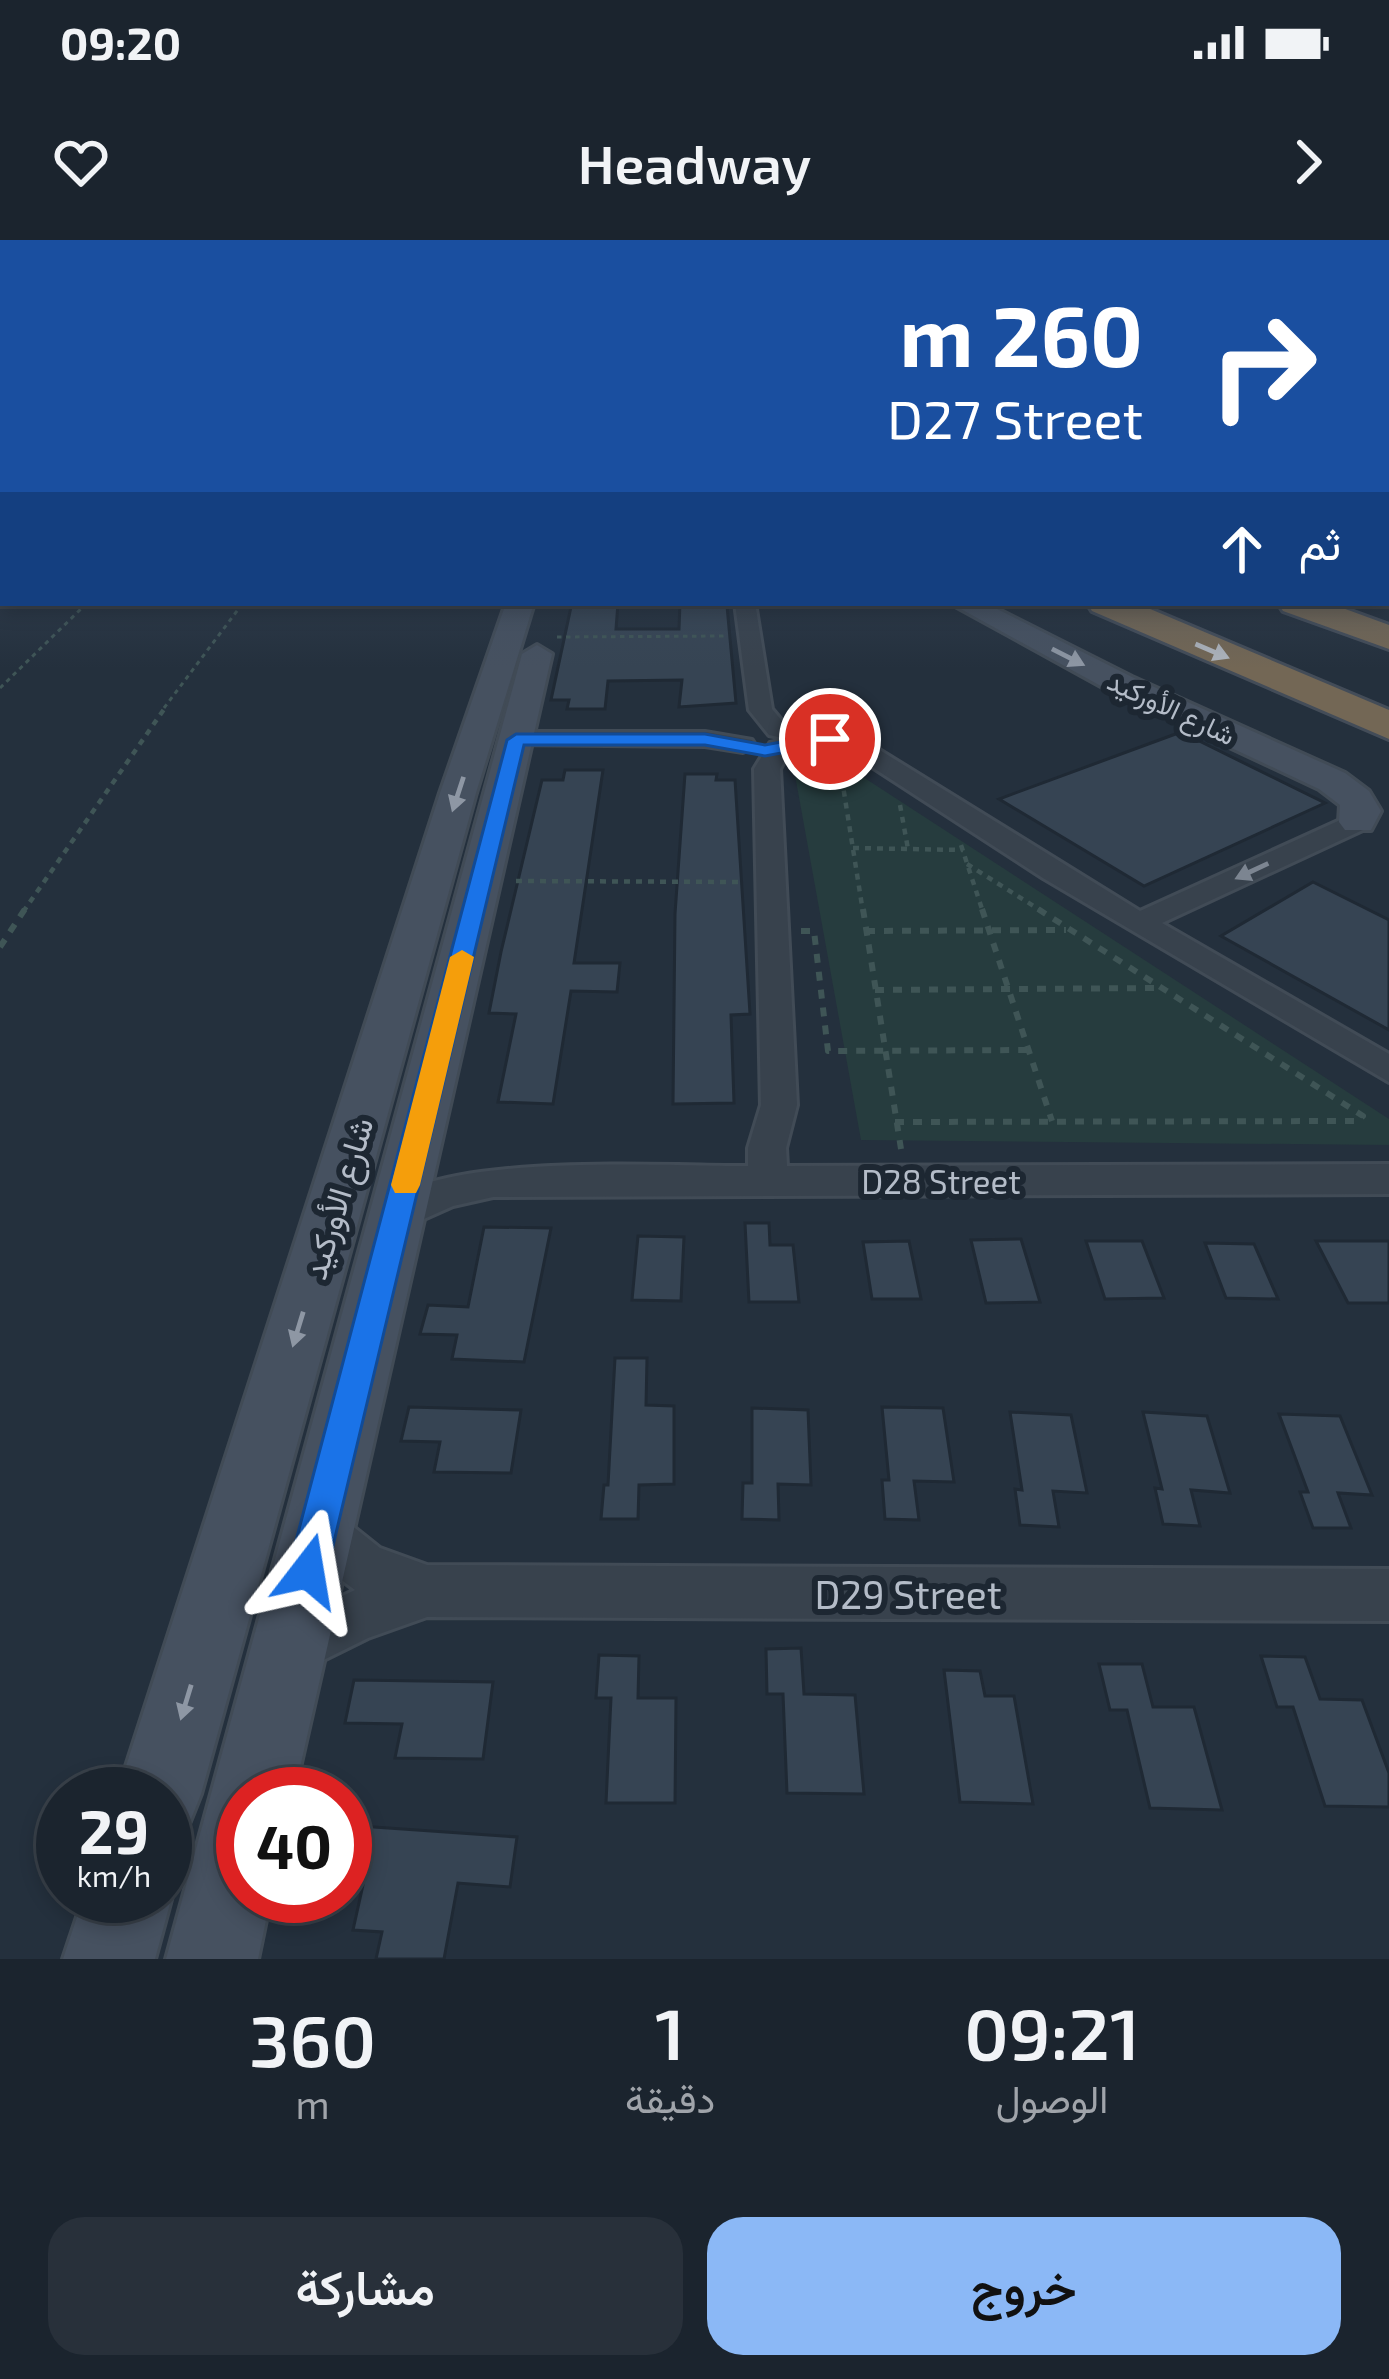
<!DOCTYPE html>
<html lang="ar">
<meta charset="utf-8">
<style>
:root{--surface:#1b242e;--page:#28303a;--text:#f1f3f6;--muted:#a0a4aa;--line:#39414a;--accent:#8bb8f6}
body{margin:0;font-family:"Exo 2",Vazirmatn,sans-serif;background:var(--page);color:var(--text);direction:rtl;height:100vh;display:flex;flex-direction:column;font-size:45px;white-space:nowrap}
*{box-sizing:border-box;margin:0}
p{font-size:39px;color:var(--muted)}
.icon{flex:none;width:66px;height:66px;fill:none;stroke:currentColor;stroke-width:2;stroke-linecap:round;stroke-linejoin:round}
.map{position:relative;height:1719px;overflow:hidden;direction:ltr}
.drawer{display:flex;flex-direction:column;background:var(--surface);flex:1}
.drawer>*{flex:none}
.guide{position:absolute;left:0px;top:0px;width:1389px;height:366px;box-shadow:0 6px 18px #0003,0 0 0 3px var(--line);direction:rtl;background:#1a4fa0;color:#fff;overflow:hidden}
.speed{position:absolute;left:36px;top:1527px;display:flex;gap:24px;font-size:60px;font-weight:700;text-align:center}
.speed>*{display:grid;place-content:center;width:156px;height:156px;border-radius:50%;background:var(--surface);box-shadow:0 6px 18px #0003,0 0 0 3px var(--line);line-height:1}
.speed small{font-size:30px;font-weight:400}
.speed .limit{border:18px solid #d22;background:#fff;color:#111}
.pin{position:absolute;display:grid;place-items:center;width:102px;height:102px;color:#fff;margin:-51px;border:6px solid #fff;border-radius:50%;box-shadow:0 3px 12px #0007}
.me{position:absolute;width:132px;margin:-66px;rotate:14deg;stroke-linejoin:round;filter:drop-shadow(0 0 9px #0008)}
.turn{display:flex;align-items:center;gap:42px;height:252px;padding:0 48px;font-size:54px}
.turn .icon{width:156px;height:156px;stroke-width:2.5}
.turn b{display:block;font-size:84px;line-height:102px}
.then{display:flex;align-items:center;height:114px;padding:0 48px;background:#0003;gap:24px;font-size:45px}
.eta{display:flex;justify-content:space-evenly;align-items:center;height:204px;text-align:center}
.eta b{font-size:72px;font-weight:600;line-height:84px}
.action{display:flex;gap:24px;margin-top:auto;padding:24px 48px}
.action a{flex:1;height:138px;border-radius:36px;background:var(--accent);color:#111;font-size:48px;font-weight:600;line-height:138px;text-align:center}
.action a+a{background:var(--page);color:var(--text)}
.status{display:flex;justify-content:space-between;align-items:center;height:84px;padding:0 60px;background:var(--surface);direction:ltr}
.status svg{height:33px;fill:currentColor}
header{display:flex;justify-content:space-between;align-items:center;height:156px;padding:0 48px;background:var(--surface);font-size:54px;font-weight:600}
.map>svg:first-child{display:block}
.green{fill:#263c3e}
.building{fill:#364453;stroke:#1f2934;stroke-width:3}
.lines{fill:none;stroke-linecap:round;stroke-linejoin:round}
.street-casing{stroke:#414b56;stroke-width:6}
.secondary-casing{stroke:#414b56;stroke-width:6}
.highway-casing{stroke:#434c58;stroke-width:6}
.path-far2{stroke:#3f5556;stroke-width:3;stroke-dasharray:4.5 4.5;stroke-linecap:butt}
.path-far1{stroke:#3f5556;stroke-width:4.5;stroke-dasharray:6 6;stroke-linecap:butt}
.path{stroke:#3f5556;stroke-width:6;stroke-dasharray:9 9;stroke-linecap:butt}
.street{fill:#38424d;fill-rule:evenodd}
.secondary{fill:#465160;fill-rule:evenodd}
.highway{fill:#736755;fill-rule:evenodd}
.oneway{fill:#aeb4bc}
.oneway2{fill:#8e97a4}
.oneway3{fill:#7c8591}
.route{fill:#1a73e8;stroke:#114b97;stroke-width:3}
.slow{fill:#f59e0b}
.labels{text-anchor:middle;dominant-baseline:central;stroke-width:12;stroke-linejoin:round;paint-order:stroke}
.far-street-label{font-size:27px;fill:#b4bcc8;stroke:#1d2732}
.street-label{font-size:33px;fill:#b4bcc8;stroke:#1d2732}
.near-street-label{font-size:39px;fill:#b4bcc8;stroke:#1d2732}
</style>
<div class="status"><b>09:20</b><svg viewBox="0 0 49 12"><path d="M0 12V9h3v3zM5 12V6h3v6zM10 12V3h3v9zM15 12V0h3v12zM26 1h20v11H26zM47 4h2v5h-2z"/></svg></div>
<header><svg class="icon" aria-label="forward" viewBox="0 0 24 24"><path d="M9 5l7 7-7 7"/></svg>Headway<svg class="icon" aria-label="heart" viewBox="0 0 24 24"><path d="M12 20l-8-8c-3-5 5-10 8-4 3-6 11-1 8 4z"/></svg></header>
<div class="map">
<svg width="1389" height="1719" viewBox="0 0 1389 1719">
<rect width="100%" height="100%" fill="#24303d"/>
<!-- green -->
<polygon class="green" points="793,524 843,524 1389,879 1389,905 861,900"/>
<!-- building -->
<g class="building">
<polygon points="589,363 618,363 616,389 679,389 680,363 727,366 736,463 679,467 682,440 608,441 605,469 567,469 569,460 551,460 571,367"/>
<polygon points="1181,492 1325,563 1144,646 999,559"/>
<polygon points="565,530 603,530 574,723 620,723 617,752 571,751 553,864 498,862 516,774 489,773 501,712 542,540 563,540"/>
<polygon points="685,534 717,534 716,540 735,540 750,774 731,775 734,863 673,864 675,674"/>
<polygon points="1313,642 1389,680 1389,790 1221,696"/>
<polygon points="745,983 769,983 770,1005 793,1005 799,1062 749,1062"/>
<polygon points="484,987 551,988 524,1122 452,1119 457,1095 420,1094 428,1065 468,1067"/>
<polygon points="638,996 684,997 681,1061 632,1060"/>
<polygon points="1021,999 1040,1062 986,1063 971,1000"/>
<polygon points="909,1001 921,1059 872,1059 863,1002"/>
<polygon points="1086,1001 1142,1001 1164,1058 1105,1059"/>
<polygon points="1316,1001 1389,1001 1389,1063 1348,1063"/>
<polygon points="1205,1003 1254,1004 1278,1059 1226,1058"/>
<polygon points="615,1118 647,1118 646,1165 674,1166 674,1244 639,1245 638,1279 601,1279 604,1245 608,1245"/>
<polygon points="409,1167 521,1170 511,1233 434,1232 440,1202 401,1201"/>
<polygon points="882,1167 943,1168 954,1242 914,1241 919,1280 885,1279 882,1240 889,1240"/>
<polygon points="752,1168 808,1170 811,1245 778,1244 779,1280 742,1279 743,1243 752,1243"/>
<polygon points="1010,1172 1071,1175 1087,1253 1053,1251 1059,1287 1020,1285 1015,1249 1022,1250"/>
<polygon points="1143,1172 1207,1176 1230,1253 1191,1250 1200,1286 1163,1284 1155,1248 1162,1249"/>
<polygon points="1279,1174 1340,1176 1372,1255 1338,1253 1351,1288 1313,1288 1300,1252 1308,1252"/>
<polygon points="801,1408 804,1454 855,1455 864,1554 787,1553 783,1454 767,1454 766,1409"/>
<polygon points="599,1415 639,1416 638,1458 676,1458 675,1563 606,1563 611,1458 596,1458"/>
<polygon points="1261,1416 1305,1417 1320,1459 1362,1460 1389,1533 1389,1567 1325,1566 1293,1467 1277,1467"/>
<polygon points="1099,1424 1142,1424 1153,1467 1194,1467 1222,1570 1150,1568 1127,1470 1110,1470"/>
<polygon points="944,1430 980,1431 985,1456 1014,1456 1033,1564 960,1562"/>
<polygon points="354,1440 493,1442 483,1519 395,1518 402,1484 345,1483"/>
<polygon points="345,1585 517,1597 510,1647 458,1643 444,1719 376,1719 382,1692 353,1690 363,1645 345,1644"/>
</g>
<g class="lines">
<!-- street casing -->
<g class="street-casing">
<g id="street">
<rect x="1386" y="218" width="3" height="8"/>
<polygon points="735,363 755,363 772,469 787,487 865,501 1140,671 1349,576 1367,576 1371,582 1367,588 1162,683 1389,814 1389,842 1043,638 849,512 769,495 749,470"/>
<polygon points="516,492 705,492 752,500 755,505 743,512 705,506 507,504 507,494"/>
<path d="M779,501L791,508L780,529L797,865L786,908L787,926L1389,924V954L493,957L453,966L397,991L383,986L377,975C412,909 677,927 748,926V908L761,865L754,529L770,503Z"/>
<polygon points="318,1266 336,1273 380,1308 427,1325 1389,1329 1389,1381 427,1377 368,1398 287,1438 268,1430 260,1411 268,1392 355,1350 300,1309 293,1291 300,1273"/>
</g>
</g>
<!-- secondary casing -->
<g class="secondary-casing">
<g id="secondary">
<polygon points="1386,307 1389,308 1389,324 1386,323"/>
<polygon points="506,363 534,363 476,553 201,1554 189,1584 165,1593 165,1554 117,1554 440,553"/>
<polygon points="950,363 985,363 1132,437 1345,533 1369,551 1381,571 1371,590 1345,590 1339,582 1340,565 1319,549 1110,451"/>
<polygon points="537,405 552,414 294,1554 243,1554 243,1656 271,1656 258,1719 166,1719 522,414"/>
<polygon points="165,1639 172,1656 155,1719 63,1719 84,1656 165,1656"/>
</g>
</g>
<!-- highway casing -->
<g class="highway-casing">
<g id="highway">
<polygon points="1087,363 1136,363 1389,470 1389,499 1092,371"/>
<polygon points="1278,363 1329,363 1389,385 1389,409 1283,371"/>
</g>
</g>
<!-- path-far2 -->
<g class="path-far2">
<polyline points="557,397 724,396"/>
<polyline points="0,448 87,363"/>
<polyline points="164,468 243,363"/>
</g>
<!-- path-far1 -->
<g class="path-far1">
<polyline points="840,527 863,672"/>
<polyline points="900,565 908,609"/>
<polyline points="961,605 983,672"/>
<polyline points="853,608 963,610"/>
<polyline points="967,624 1043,672"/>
<polyline points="516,641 742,642"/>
<polyline points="23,672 167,465"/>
</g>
<!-- path -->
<g class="path">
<polyline points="863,669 901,909"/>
<polyline points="982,669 1052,881"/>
<polyline points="801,691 814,691 828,811 1029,810"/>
<polyline points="866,691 1066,690"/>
<polyline points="0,707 25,669"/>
<polyline points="875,750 1159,748"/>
<polyline points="895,882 1357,881 1363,876 1038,669"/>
</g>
<!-- street -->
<use href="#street" class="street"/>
<!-- secondary -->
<use href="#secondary" class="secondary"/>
<!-- highway -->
<use href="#highway" class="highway"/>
</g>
<!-- one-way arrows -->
<defs><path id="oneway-solid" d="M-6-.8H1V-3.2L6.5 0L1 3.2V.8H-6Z" transform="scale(3)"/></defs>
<use class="oneway" href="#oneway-solid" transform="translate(1212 411) rotate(23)"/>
<g class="oneway2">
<use href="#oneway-solid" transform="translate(1068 417) rotate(27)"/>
<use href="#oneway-solid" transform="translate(458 554) rotate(108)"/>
<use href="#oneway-solid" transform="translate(298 1089) rotate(107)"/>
<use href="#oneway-solid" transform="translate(186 1462) rotate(107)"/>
</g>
<use class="oneway3" href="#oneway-solid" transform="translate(1252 631) rotate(155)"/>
<!-- sky -->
<linearGradient id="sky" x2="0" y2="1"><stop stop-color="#141a22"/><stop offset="0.44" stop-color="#3f4e62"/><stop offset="1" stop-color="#3f4e62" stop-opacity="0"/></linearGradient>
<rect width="1389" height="428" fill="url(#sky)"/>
<!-- route -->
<polygon class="route" points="830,493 839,499 836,503 765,516 705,505 524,505 327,1331 322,1345 308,1350 294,1345 288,1331 507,500 516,494 705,494 765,505"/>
<!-- slow -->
<polygon class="slow" points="462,710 474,717 420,945 416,953 395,953 391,945 450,717"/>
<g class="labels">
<!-- far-street labels -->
<g class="far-street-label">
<text transform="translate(1172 467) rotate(25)">شارع الأوركيد</text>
</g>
<!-- street labels -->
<g class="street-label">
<text x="941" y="941">D28 Street</text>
<text transform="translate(337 958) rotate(-73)">شارع الأوركيد</text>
</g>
<!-- near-street labels -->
<g class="near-street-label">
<text x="908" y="1353">D29 Street</text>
</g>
</g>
</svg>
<div class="speed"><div>29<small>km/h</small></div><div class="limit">40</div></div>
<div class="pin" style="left:830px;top:499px;background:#d93025"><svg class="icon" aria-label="arrive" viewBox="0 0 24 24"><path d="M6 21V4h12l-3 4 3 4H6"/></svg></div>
<svg class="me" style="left:308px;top:1331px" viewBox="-20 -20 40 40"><path d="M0-17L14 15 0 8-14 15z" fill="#1a73e8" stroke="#fff" stroke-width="4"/></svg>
<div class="guide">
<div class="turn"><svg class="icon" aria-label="right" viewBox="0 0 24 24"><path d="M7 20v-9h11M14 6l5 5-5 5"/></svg><div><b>260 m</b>D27 Street</div></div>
<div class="then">ثم<svg class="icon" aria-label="ahead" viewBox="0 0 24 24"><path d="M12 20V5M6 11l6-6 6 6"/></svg></div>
</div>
</div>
<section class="drawer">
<div class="eta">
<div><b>09:21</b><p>الوصول</p></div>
<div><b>1</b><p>دقيقة</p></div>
<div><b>360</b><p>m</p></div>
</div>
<div class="action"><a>خروج</a><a>مشاركة</a></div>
</section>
